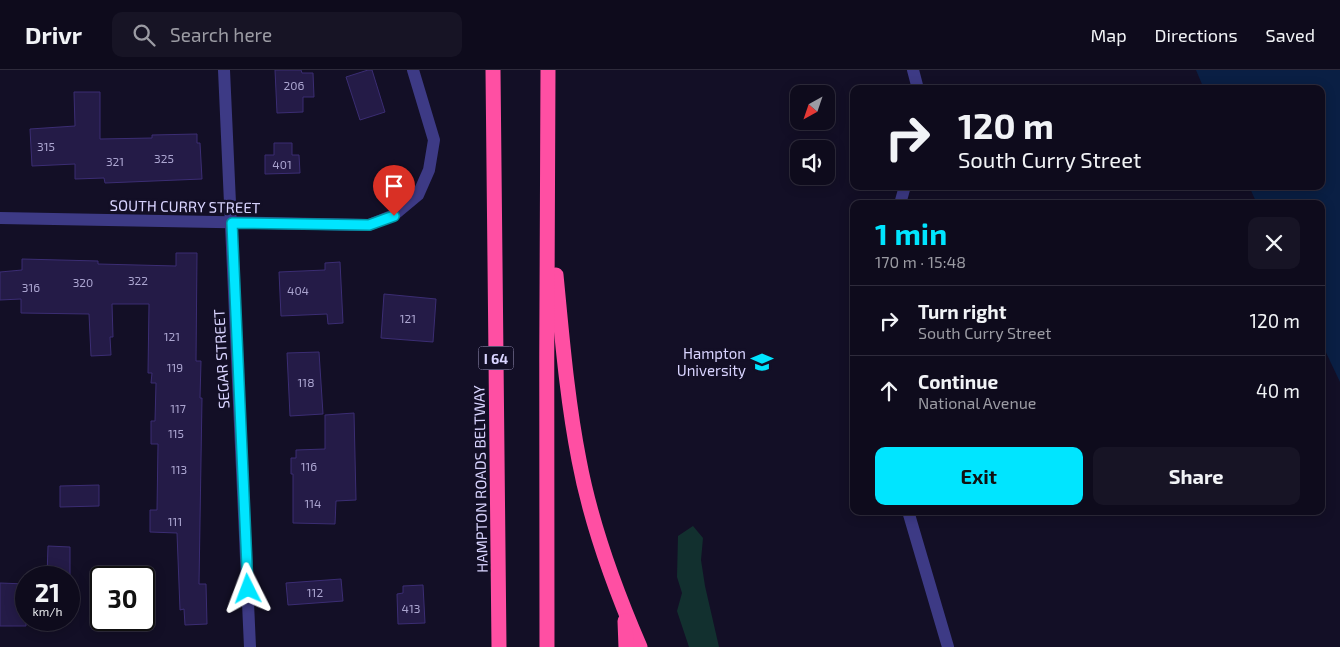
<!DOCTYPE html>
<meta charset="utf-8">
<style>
:root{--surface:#0e0b1c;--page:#171425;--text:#f1f3f6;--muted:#9b9ba3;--line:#2e2b3b;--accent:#00e5ff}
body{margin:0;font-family:"Exo 2",sans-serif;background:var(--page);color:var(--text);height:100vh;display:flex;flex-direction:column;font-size:19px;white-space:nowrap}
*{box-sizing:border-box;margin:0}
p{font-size:16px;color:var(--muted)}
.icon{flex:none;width:28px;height:28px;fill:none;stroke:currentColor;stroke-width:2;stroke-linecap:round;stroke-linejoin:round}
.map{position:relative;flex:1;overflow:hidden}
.sheet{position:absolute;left:850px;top:130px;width:475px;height:315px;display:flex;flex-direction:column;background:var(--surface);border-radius:10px;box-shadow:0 2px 12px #0003,0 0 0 1px var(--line)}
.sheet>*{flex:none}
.banner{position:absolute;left:850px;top:15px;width:475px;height:105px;border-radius:10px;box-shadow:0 2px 12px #0003,0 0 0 1px var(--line);background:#0e0b1c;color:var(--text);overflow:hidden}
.needle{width:32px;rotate:220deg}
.buttons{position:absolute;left:790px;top:15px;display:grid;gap:10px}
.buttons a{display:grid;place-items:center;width:45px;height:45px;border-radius:10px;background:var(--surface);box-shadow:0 2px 12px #0003,0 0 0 1px var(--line);font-size:25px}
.speed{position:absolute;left:15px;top:496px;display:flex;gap:10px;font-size:25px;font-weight:700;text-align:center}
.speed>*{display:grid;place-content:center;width:65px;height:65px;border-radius:50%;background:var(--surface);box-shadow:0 2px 12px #0003,0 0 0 1px var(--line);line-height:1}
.speed small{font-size:12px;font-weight:400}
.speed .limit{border:2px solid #111;border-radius:8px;background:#fff;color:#111}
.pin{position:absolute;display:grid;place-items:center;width:42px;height:42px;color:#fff;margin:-51px -21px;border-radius:50% 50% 50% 0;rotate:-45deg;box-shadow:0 0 5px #0007}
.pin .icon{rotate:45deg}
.me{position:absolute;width:55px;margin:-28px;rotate:357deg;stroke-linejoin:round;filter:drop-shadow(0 0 4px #0008)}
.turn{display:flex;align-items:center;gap:18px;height:105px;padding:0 25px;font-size:22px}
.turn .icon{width:65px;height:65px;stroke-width:2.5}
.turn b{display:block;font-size:35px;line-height:42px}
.round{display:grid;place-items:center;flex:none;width:52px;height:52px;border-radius:10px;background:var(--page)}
.overview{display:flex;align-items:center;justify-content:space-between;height:85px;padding:0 25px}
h1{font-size:30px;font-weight:700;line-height:38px;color:var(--accent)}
.action{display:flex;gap:10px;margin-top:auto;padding:10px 25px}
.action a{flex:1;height:58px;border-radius:10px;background:var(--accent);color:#111;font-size:20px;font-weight:700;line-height:58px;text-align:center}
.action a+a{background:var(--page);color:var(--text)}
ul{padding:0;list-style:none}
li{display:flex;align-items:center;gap:15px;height:70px;padding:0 25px;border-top:1px solid var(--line)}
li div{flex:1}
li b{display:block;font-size:19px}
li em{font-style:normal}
header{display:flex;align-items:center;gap:30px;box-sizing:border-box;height:70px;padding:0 25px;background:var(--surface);border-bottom:1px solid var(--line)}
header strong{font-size:24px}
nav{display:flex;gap:28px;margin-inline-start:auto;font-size:18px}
.search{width:350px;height:45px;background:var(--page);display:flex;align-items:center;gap:12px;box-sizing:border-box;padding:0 18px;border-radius:10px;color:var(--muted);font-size:19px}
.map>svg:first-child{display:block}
.green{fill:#12302f}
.water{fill:#0a1f44}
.building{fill:#241b47;stroke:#3b2d73}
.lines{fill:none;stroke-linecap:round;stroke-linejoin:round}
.minor{stroke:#3d3a85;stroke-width:12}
.motorway{stroke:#ff4fa3;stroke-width:15}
.route-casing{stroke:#0095a6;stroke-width:12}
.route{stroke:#00e5ff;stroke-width:9}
.labels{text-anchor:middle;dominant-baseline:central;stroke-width:5;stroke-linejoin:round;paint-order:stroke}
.number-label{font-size:12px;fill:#aca6d1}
.shield{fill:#130f26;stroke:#9e99be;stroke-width:1}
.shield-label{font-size:14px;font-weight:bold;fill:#d9d4ff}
.street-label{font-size:15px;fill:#d9d4ff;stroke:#130f26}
.poi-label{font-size:15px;fill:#d9d4ff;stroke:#130f26;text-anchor:end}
</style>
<header>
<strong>Drivr</strong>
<div class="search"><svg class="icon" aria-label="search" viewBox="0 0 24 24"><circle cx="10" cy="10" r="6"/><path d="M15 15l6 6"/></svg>Search here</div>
<nav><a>Map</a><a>Directions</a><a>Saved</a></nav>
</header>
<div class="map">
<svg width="1340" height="577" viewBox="0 0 1340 577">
<rect width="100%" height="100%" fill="#130f26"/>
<!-- green -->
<polygon class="green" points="693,456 703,468 701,490 705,516 719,577 689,577 677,541 682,523 677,507 678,466"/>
<!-- water -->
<polygon class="water" points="1196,0 1340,0 1340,312 1321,272 1321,134 1257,134 1249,116 1321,116 1321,19 1204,19"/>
<!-- building -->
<g class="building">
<polygon points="275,0 301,0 302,3 313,3 314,27 303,27 303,42 277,43"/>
<polygon points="368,0 372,0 385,42 360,50 346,7"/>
<polygon points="74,22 100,22 100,69 152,68 152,65 197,64 197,73 200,73 202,109 105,113 104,108 75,109 75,94 32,96 30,59 75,56"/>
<polygon points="274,73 292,73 292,85 299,85 300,103 265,104 265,85 274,85"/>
<polygon points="176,183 197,183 196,291 201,291 200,328 202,328 199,514 206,514 207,554 185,555 184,539 180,540 177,463 150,462 150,440 157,440 158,374 151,374 151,351 155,351 156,313 151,313 152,303 148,303 149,234 112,234 113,267 110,267 111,285 91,286 89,244 21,243 21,229 0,230 0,202 22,200 22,189 98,191 98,194 176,196"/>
<polygon points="340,192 343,253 328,254 327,244 281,246 279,202 325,200 325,193"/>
<polygon points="384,224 436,229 433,272 381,268"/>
<polygon points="319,282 323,344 290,346 287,283"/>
<polygon points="354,343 356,430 336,431 335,454 293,453 293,404 291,404 291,388 296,388 296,380 325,379 325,345"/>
<polygon points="99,415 99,436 60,437 60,416"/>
<polygon points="48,476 70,477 70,508 47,507"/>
<polygon points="341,509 343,531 288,535 286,513"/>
<polygon points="0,513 26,514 26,556 0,556"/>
<polygon points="423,515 425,553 398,554 397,524 403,523 403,516"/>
</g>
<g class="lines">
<!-- minor -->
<g class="minor">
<polyline points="224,0 250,577"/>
<polyline points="913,0 918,19"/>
<polyline points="900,134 905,116"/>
<polyline points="0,148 369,155 394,145 418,125 429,100 434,70 413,0"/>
<polyline points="908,441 948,577"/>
</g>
<!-- motorway -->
<g class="motorway">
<polyline points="493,0 499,577"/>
<path d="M556,205C562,266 567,329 579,390C591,454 614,517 640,577"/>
<polyline points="625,551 626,577"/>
<path d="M547,577C546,385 547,192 548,0"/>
</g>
</g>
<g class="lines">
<!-- route casing -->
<g class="route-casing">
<polyline id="route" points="248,519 232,153 369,155 394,146"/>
</g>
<!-- route -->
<use href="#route" class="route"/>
</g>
<!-- icons -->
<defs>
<g id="university-bare" transform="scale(1.725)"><path d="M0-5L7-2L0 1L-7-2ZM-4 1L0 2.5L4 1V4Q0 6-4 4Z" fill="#00e5ff" stroke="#130f26" stroke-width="2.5" paint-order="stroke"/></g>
</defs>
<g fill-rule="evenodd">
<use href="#university-bare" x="762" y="292"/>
</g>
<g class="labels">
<!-- number labels -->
<g class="number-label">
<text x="294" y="15">206</text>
<text x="46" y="76">315</text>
<text x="164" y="88">325</text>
<text x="115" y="91">321</text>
<text x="282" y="94">401</text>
<text x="138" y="210">322</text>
<text x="83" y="212">320</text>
<text x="31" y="217">316</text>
<text x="298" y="220">404</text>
<text x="408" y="248">121</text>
<text x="172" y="266">121</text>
<text x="175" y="297">119</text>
<text x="306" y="312">118</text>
<text x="178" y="338">117</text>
<text x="176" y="363">115</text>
<text x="309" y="396">116</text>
<text x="179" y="399">113</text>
<text x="313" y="433">114</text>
<text x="175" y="451">111</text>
<text x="315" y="522">112</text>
<text x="411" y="538">413</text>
</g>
<!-- shield labels -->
<rect class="shield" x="478.5" y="276.5" width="35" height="23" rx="4"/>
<g class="shield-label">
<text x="496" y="288">I 64</text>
</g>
<!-- street labels -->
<g class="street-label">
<text transform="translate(185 136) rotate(1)">SOUTH CURRY STREET</text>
<text transform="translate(221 289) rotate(-93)">SEGAR STREET</text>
<text transform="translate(480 409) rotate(-91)">HAMPTON ROADS BELTWAY</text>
</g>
<!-- poi labels -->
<g class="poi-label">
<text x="746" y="283">Hampton<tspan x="746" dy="17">University</tspan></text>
</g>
</g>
</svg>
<div class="buttons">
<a><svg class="needle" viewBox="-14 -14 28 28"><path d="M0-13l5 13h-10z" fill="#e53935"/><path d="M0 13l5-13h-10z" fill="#9b9ba3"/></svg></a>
<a><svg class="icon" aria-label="sound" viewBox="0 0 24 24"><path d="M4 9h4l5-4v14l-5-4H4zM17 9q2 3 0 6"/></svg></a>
</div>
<div class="speed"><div>21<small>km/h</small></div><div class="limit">30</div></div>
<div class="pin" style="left:394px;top:146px;background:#d93025"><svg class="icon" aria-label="arrive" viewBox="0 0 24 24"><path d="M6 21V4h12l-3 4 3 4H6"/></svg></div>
<svg class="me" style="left:248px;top:519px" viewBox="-20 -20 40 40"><path d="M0-17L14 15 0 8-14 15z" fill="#00e5ff" stroke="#fff" stroke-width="4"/></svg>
<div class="banner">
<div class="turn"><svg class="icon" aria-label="right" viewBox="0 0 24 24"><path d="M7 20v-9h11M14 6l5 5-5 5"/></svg><div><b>120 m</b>South Curry Street</div></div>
</div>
<section class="sheet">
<div class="overview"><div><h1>1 min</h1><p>170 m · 15:48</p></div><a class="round"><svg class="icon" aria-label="close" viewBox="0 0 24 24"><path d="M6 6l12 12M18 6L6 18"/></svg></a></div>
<ul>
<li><svg class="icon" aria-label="right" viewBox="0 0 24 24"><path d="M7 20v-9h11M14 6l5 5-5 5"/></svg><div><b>Turn right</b><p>South Curry Street</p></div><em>120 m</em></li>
<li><svg class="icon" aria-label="ahead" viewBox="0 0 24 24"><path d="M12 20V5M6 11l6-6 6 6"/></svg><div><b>Continue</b><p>National Avenue</p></div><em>40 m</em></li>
</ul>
<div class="action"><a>Exit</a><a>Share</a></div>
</section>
</div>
